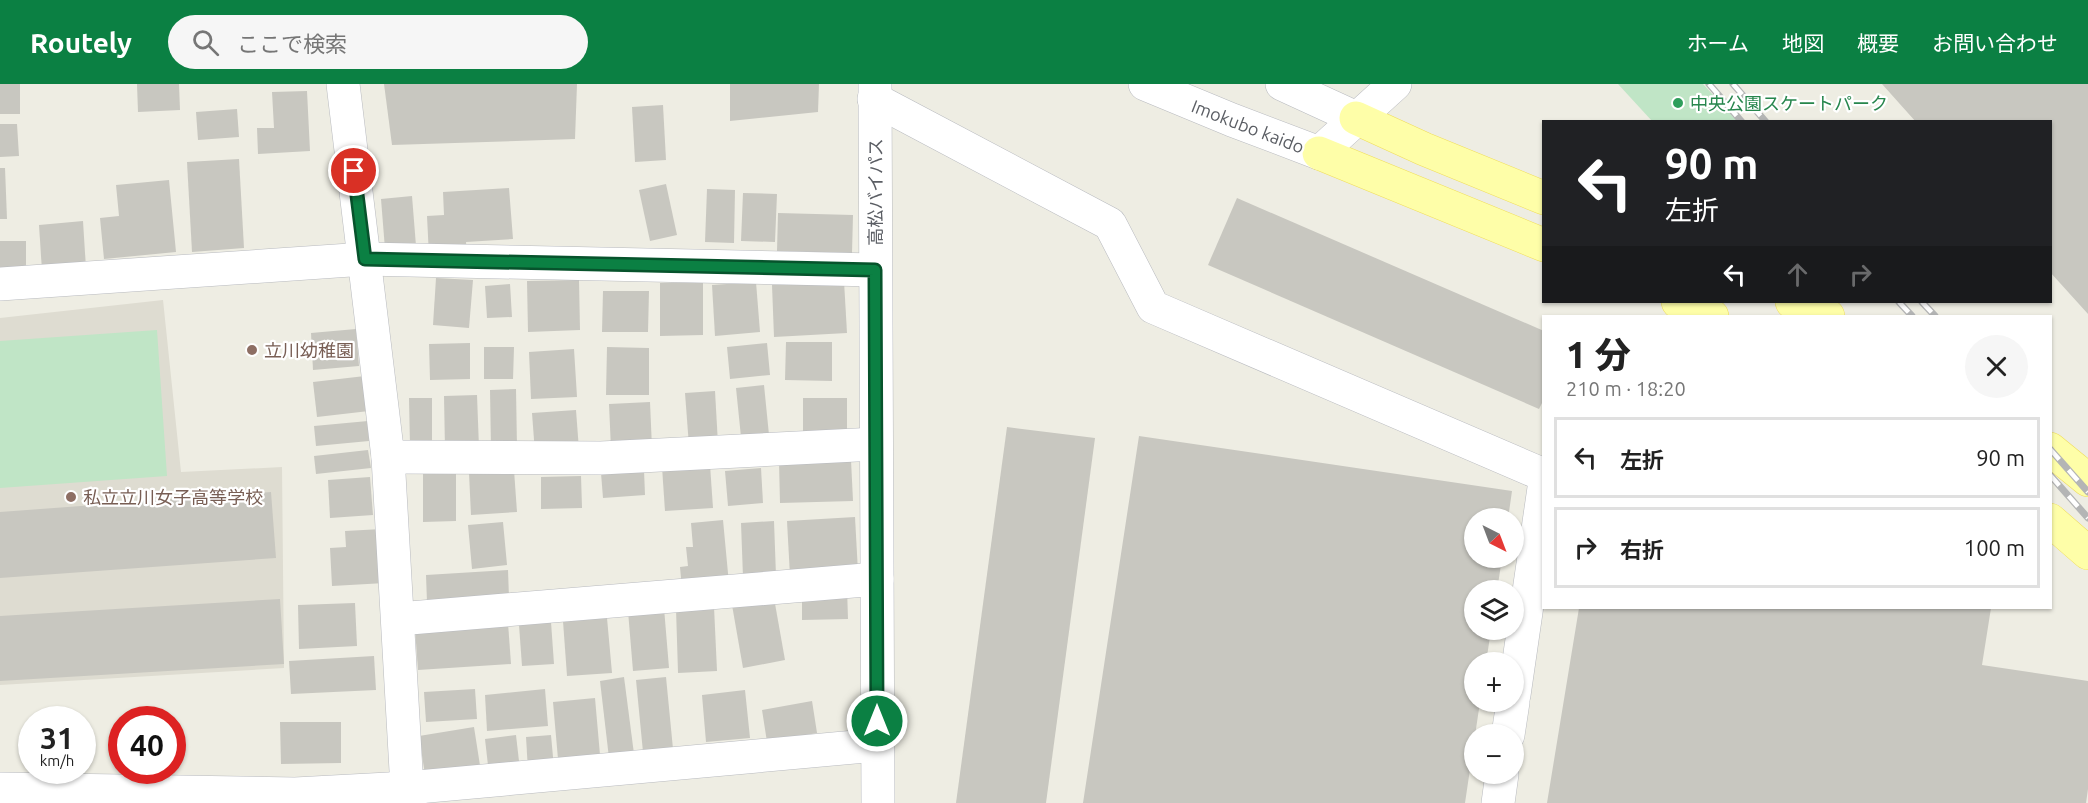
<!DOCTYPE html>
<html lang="ja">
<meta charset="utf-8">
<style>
:root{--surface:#fff;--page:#f6f6f6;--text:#222;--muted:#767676;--line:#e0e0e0;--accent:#0b8043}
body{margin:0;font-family:Ubuntu,"Noto Sans JP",sans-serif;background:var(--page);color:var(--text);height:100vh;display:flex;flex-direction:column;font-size:22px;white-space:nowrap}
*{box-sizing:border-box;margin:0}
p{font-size:20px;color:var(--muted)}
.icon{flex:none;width:33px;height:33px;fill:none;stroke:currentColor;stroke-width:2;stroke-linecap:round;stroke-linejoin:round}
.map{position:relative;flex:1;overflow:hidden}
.panel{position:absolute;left:1542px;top:231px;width:510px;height:294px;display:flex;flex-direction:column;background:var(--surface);border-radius:0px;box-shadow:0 2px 4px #0004}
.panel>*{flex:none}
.banner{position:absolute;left:1542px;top:36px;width:510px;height:183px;border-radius:0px;box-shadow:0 2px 4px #0004;background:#202124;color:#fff;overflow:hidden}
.needle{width:39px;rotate:138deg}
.fabs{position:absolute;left:1464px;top:424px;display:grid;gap:12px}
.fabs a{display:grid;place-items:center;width:60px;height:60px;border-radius:50%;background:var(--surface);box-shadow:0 2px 4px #0004;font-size:30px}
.speed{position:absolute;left:18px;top:622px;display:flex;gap:12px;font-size:30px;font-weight:700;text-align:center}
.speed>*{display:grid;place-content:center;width:78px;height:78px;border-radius:50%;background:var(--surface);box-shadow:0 2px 4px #0004;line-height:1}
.speed small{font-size:15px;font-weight:400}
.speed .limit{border:9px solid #d22;background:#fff;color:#111}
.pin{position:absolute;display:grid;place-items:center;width:51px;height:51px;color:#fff;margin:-26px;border:3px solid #fff;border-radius:50%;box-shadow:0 2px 6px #0007}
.me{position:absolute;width:66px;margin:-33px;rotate:0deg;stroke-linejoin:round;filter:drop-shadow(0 0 4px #0008)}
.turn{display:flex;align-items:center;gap:21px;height:126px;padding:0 24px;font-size:27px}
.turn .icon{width:78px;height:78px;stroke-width:2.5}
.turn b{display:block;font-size:42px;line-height:51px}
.lanes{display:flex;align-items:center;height:57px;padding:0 24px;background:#0003;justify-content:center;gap:30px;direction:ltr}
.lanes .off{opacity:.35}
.round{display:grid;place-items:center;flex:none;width:63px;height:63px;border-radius:32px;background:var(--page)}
.head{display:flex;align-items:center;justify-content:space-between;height:102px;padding:0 24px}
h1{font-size:36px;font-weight:800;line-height:45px}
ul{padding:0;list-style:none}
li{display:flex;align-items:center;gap:18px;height:81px;margin:0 12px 9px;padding:0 12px;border:3px solid var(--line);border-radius:0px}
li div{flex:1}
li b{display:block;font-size:22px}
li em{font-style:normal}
header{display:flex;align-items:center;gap:36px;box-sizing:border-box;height:84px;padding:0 30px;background:var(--accent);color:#fff}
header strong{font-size:28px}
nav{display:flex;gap:33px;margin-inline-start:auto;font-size:21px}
.search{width:420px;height:54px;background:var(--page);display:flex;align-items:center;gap:15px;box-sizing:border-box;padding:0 21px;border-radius:33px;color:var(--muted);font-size:22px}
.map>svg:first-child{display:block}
.education{fill:#dedcd1}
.green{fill:#c0e5c6}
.building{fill:#c8c7c0}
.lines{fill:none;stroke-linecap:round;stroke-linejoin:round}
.minor-casing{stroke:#b8babf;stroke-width:34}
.major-casing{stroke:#f0dd5a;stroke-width:34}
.minor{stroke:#fff;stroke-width:33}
.major{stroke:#fefea8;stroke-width:33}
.rail-casing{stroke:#b4b5b5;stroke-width:7}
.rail{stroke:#fff;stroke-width:4.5;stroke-dasharray:14;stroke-linecap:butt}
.route-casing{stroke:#07532c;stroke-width:15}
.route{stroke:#0b8043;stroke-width:10}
.leisure-dot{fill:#2e9e5b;stroke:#fff;stroke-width:2}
.education-dot{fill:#8d6e63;stroke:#fff;stroke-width:2}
.labels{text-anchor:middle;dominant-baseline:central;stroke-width:4.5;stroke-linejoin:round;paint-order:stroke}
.leisure-label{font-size:18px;fill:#27864d;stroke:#fff;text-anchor:start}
.street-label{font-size:18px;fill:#5b5e64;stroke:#fff}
.education-label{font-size:18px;fill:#785e54;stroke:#fff;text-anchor:start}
</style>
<header>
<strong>Routely</strong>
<div class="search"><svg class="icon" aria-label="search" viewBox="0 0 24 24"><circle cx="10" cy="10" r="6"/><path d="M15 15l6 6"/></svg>ここで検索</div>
<nav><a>ホーム</a><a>地図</a><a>概要</a><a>お問い合わせ</a></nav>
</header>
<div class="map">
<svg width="2088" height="719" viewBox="0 0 2088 719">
<rect width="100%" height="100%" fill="#eeede3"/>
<!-- education -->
<polygon class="education" points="163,216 181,388 282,383 284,584 0,601 0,234"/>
<!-- green -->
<g class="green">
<polygon points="1618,0 1703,0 1737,37 1652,37"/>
<polygon points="157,246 167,392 0,404 0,257"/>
</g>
<!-- building -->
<g class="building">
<rect x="0" y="0" width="20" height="30"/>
<polygon points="137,0 179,0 180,26 138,28"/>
<polygon points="384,0 577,0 575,55 392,61"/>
<polygon points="730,0 819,0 818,28 730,37"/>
<polygon points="1882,0 2088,0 2088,230 2050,188 2050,38 1916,38"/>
<polygon points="307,7 310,67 258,70 257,44 274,44 272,8"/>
<polygon points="663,21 666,76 635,78 632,23"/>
<polygon points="237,25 239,53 198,56 196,28"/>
<polygon points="0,40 17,40 19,72 0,73"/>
<polygon points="239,75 244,164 192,168 187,78"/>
<polygon points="0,84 5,84 7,135 0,135"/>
<polygon points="169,96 176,168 104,175 100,134 119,132 116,101"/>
<polygon points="666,100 677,151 650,157 639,106"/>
<polygon points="509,104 513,155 466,158 467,169 429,172 427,132 444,131 443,108"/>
<polygon points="707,105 735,106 734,159 705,158"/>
<polygon points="743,109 777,110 775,158 741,157"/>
<polygon points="412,112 416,162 385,165 381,115"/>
<polygon points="1237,114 1544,247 1544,315 1539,325 1208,181"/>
<polygon points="778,129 853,131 852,169 777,167"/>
<polygon points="83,137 86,184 42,187 39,141"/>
<polygon points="0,157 26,157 26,190 0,189"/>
<polygon points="436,194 473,196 469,244 433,241"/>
<polygon points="579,196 580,246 528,248 527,197"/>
<polygon points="844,197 847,249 774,253 772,201"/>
<polygon points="703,198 703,251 660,252 660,199"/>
<polygon points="756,198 760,248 715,252 712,201"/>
<polygon points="510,200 512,233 487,234 485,202"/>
<polygon points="603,207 649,207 648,248 602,248"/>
<polygon points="356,245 359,282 313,286 311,249"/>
<polygon points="786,258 832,258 832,297 785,296"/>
<polygon points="470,259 470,295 430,296 429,260"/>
<polygon points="767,259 770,291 730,295 727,263"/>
<polygon points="484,263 514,263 513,295 484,295"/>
<polygon points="607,263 649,264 649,311 606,311"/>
<polygon points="574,265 577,313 531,315 529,268"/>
<polygon points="365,292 369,327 317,333 313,298"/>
<polygon points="764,301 769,351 741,353 736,304"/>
<polygon points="516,305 517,364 491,365 490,306"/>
<polygon points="715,307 718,360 689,362 685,309"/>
<polygon points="477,311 479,364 445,365 444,312"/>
<polygon points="409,314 432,314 432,362 410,362"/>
<rect x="803" y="314" width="44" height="40"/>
<polygon points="650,318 652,364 611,365 609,320"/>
<polygon points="576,326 579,366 535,369 532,329"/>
<polygon points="368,337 369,357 316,362 314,342"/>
<polygon points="1007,343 1095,354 1046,719 956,719"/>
<polygon points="1139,352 1512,407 1508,435 1474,435 1474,474 1502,474 1497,507 1474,507 1474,546 1491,546 1486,579 1474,579 1474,618 1480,618 1465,719 1083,719"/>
<polygon points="368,366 371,384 316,390 314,372"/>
<polygon points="851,376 853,417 780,419 779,378"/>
<polygon points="710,381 713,424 665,427 662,383"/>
<polygon points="423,384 456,384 456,437 423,438"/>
<polygon points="761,384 763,419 728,422 725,387"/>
<polygon points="514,386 517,428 471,431 469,389"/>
<polygon points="644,386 645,411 603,414 601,389"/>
<polygon points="581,392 582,424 541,425 541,393"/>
<polygon points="370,393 373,431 330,434 328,396"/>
<polygon points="271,408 276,474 0,494 0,428"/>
<polygon points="855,433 858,488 790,492 787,437"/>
<polygon points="723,436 729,500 682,505 680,483 688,482 686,463 693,463 691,439"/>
<polygon points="774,437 776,492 743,493 741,439"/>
<polygon points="503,438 507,481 472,485 468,441"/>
<polygon points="382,445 385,499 332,502 330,464 346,463 345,447"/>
<polygon points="508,486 509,514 427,518 426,491"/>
<polygon points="802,504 847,504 848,535 802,536"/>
<polygon points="774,514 785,576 743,584 732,521"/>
<polygon points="280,515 284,580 0,597 0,532"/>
<polygon points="355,519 357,562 299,565 298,521"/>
<polygon points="714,523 717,587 678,589 676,525"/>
<polygon points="664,524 669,584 633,587 628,527"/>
<polygon points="1579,524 1991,524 1982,581 2088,597 2088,705 2086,719 1547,719"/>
<polygon points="607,534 612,589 567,592 563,537"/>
<polygon points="551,538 554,580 522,582 519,541"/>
<polygon points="508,539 511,580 418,586 415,545"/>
<polygon points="374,572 376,606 291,610 289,577"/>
<polygon points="624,593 634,670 609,674 600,597"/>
<polygon points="666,593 673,665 643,668 636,596"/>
<polygon points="475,605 477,635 426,638 424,608"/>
<polygon points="545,605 548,642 487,647 485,611"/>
<polygon points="745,606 750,654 706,658 702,611"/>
<polygon points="595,614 600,671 558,675 553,618"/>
<polygon points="812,617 817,649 767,658 762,626"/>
<polygon points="280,638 341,638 341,679 281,680"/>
<polygon points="474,643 481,688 426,697 419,652"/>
<polygon points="516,651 520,686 489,690 485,655"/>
<polygon points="551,651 554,684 528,686 526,653"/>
</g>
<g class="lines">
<!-- minor casing -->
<g class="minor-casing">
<g id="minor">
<polyline points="343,0 388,373 407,704 410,719"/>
<polyline points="875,0 878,719"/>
<polyline points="1145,0 1232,36 1319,69 1395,0"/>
<polyline points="1282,0 1356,34"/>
<polyline points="874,15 1110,140 1153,223 1544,391"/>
<polyline points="0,200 365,175 875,186"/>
<polyline points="388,373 601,374 876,360"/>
<polyline points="398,535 877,495"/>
<polyline points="1514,611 1544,404"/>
<polyline points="1508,651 1513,618"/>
<polyline points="0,705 295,710 407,704 877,661"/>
<polyline points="1498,719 1502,690"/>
</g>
</g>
<!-- major casing -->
<g class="major-casing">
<g id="major">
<polyline points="1356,34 1424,65 1544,114"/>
<polyline points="1319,69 1544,161"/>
<polyline points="1678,218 1712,232"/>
<polyline points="1792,218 1828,232"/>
<polyline points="2050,365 2088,396"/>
<polyline points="2050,436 2088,469"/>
</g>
</g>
<!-- minor -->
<use href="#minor" class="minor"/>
<!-- major -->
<use href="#major" class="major"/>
<!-- rail casing -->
<g class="rail-casing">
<g id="rail">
<polyline points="1709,0 1742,38"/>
<polyline points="1733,0 1766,38"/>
<polyline points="1899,218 1912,232"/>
<polyline points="1922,218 1935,232"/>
<polyline points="2050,365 2088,408"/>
<polyline points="2050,391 2088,434"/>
</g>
</g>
<!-- rail -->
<use href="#rail" class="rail"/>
</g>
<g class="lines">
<!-- route casing -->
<g class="route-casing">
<polyline id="route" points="354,87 365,175 875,186 877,637"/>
</g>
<!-- route -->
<use href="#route" class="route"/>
</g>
<!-- markers -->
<circle class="leisure-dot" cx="1678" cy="19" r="6"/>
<g class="education-dot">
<circle cx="252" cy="266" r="6"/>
<circle cx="71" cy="413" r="6"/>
</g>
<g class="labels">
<!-- leisure labels -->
<g class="leisure-label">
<text x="1690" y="19">中央公園スケートパーク</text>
</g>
<!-- street labels -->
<g class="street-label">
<text transform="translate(1248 42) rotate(21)">Imokubo kaido</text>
<text transform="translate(875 108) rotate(-90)">高松バイパス</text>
</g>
<!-- education labels -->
<g class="education-label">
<text x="264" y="266">立川幼稚園</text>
<text x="83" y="413">私立立川女子高等学校</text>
</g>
</g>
</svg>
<div class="fabs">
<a><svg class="needle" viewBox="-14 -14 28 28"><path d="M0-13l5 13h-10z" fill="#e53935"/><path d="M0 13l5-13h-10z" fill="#767676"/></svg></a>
<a><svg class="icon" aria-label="layers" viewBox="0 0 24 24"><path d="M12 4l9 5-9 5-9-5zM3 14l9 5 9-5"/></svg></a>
<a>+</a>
<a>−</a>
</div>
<div class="speed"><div>31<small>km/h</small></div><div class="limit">40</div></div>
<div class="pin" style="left:354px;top:87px;background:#d93025"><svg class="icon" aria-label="arrive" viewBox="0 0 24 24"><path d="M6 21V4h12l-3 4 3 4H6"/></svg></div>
<svg class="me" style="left:877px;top:637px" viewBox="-20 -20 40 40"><circle r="17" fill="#0b8043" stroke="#fff" stroke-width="3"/><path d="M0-11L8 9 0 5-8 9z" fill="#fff"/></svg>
<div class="banner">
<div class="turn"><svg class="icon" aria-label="left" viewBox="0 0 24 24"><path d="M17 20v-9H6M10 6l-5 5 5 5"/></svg><div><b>90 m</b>左折</div></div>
<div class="lanes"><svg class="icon" aria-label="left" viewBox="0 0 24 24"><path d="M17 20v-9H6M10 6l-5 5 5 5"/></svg><svg class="icon off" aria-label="ahead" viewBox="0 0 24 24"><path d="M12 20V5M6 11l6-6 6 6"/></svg><svg class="icon off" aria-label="right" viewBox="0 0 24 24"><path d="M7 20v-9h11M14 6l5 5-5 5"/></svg></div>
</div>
<section class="panel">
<div class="head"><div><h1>1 分</h1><p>210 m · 18:20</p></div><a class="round"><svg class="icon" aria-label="close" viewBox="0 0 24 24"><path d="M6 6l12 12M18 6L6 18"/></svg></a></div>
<ul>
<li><svg class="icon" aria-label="left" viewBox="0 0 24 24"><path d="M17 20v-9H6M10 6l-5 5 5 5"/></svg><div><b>左折</b></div><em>90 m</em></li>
<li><svg class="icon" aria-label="right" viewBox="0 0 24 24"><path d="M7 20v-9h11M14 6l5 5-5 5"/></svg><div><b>右折</b></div><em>100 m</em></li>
</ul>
</section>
</div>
